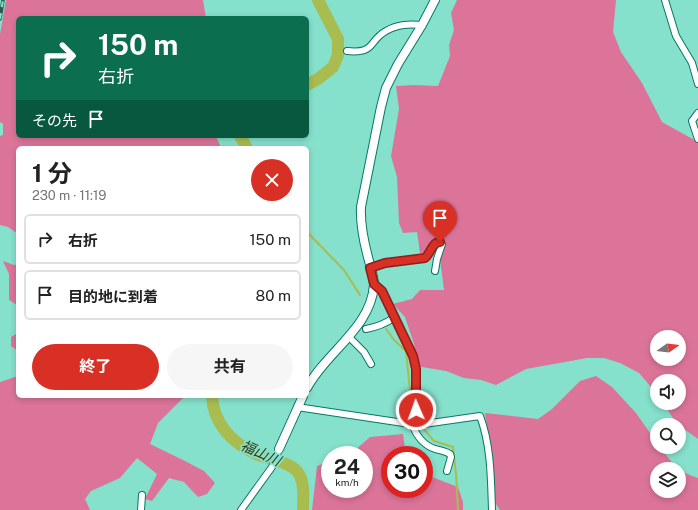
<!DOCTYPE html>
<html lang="ja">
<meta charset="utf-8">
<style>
:root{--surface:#fff;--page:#f6f6f6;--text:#222;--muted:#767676;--line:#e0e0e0;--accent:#d93025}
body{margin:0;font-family:"Public Sans","Noto Sans JP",sans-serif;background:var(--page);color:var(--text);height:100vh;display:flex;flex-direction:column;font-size:15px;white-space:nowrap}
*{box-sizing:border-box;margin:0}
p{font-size:13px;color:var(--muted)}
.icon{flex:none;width:22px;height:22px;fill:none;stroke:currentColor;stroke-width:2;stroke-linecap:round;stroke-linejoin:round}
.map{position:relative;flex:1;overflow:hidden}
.panel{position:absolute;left:16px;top:146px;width:293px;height:252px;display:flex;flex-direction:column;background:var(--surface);border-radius:6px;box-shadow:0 2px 6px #0003}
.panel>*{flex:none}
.banner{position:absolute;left:16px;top:16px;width:293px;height:122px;border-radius:6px;box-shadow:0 2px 6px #0003;background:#0b6e4f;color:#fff;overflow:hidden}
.needle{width:26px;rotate:76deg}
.tools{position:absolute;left:650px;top:330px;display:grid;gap:8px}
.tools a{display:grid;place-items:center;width:36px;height:36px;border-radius:50%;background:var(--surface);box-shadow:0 2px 6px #0003;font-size:20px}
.speed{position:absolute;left:321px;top:446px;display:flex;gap:8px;font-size:20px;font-weight:700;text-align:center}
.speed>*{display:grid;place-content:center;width:52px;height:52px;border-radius:50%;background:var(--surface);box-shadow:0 2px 6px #0003;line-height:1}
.speed small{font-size:10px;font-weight:400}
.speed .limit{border:6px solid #d22;background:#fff;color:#111}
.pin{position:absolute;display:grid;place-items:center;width:34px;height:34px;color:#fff;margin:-41px -17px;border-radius:50% 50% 50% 0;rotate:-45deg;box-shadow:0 0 4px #0007}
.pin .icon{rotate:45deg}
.me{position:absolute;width:44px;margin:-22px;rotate:358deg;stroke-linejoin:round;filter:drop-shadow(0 0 3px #0008)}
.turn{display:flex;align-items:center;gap:14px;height:84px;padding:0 16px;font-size:18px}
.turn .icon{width:52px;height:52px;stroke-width:2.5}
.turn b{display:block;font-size:28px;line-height:34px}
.then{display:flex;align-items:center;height:38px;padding:0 16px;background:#0003;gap:8px;font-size:15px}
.round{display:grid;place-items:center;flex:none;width:42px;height:42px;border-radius:21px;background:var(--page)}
.head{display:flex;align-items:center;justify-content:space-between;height:68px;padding:0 16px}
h1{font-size:24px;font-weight:700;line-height:30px}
.button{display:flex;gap:8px;margin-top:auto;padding:8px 16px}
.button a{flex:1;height:46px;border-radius:24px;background:var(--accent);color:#fff;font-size:16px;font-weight:700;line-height:46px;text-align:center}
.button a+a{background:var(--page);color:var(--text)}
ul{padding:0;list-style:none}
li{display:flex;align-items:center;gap:12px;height:50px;margin:0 8px 6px;padding:0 8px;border:2px solid var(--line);border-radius:6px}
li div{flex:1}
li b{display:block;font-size:15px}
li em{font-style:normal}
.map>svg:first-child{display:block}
.forest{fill:#dc749a;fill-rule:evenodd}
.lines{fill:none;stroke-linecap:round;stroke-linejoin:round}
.stream{stroke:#a9bc50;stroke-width:2}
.river{stroke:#a9bc50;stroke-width:12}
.minor-casing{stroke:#067867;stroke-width:8}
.tertiary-casing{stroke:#067867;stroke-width:10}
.minor{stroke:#fff;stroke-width:6}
.tertiary{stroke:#fff;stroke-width:8}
.rail-casing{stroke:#2c5a50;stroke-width:3.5}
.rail{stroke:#85e0cc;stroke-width:2;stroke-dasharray:6;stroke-linecap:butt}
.route-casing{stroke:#8d1f18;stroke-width:10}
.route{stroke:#d93025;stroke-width:7}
.labels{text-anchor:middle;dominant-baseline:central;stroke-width:3.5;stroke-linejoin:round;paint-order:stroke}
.water-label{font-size:14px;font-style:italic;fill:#333a0d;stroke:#85e0cc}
</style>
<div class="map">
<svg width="698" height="510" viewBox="0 0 698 510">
<rect width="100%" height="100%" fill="#85e0cc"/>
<!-- forest -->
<g class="forest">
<polygon points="6,0 203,0 206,18 18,18 18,136 216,136 221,148 18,148 18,234 8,227 0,225 0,136 3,135 3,124 0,122 0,34"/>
<path d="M457,0H616L613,32L621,52L642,83L662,122L698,142V439L677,424L663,403H679V381H657V394L639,373L620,363L604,358H587L526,369L496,385L481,380L464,378L446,371L416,366L414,344L405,317L393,304L412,299L420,290H444L439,251L420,253L417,232L403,233L399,223L397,177L391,156L399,109L396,86L414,85L438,86L450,56L449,45L454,30L451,13ZM657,337H679V359H657Z"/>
<polygon points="3,261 14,265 18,264 18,313 17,305 9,300 9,274"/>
<polygon points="18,333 18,351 11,346 11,337"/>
<polygon points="18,376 18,396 188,396 182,399 158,423 150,444 185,461 204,471 215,483 207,494 198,497 184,482 169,478 152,501 145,499 157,474 137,458 120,478 91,491 85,499 90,510 0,510 0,382"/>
<path d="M596,376L612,387L636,413L657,443V447H660C672,463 678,472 698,478V510H500L492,498L491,457L485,413L538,419L552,409L580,381ZM657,469H679V491H657Z"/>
<polygon points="403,434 406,455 390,455 390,489 424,489 424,474 458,487 463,502 463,510 312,510 317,466 330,461 330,489 364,489 364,455 345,455 353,452 370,437"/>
</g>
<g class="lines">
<!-- stream -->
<g class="stream">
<polyline points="307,232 344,270 360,295"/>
<polyline points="386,329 394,340 406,351 412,410"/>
<polyline points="422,427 434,441 453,447 456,474 458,510"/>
</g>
<!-- river -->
<g class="river">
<polyline points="307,85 318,79 333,67 338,55 338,39 318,0"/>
<polyline points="240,136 247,148"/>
<path d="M212,396C213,423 232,443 256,454C268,459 292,462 299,474C305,485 303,498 303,510"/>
</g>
<!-- minor casing -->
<g class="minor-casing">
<g id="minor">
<polyline points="665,0 676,36 692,63 698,84"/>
<path d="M347,51C376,54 368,41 386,31C398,24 409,24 422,25"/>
<polyline points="698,113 692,121 698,139"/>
<path d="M371,268L385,263L425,258C431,253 432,242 440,242L442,244L437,259L435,271"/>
<polyline points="374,284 382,291 413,356 416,369 415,396 417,425"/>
<path d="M366,329C378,327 385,324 395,317"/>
<polyline points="348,336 364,352 371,364"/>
<path d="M297,407L417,425L480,416C491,445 491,479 492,510"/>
<path d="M412,424C416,435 423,445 435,449C440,450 445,451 450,454L451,457L447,471"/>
<polyline points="141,510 142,495"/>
<polyline points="241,510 272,467 279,449"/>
</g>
</g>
<!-- tertiary casing -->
<g class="tertiary-casing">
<g id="tertiary">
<path d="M307,388C326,352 371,328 374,285C374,278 371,268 369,261C364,243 360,226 361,207L381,107L386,88L398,64L422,25L435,0"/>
<polyline points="279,449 303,396"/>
</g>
</g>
<!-- minor -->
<use href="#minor" class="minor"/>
<!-- tertiary -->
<use href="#tertiary" class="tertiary"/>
<!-- rail casing -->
<g class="rail-casing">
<polyline id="rail" points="0,19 3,0"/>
</g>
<!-- rail -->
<use href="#rail" class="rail"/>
</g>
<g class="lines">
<!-- route casing -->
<g class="route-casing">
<path id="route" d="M416,410V369L413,356L382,291L374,284L370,268L385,263L425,258C431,253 432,242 440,242"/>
</g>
<!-- route -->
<use href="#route" class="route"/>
</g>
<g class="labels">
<!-- water labels -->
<g class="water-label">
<text transform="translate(261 453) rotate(24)">福山川</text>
</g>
</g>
</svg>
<div class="tools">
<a><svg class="needle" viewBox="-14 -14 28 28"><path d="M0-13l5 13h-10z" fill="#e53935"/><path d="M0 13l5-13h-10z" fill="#767676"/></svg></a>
<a><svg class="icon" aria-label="sound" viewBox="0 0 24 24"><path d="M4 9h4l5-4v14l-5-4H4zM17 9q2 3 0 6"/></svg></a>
<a><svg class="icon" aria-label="search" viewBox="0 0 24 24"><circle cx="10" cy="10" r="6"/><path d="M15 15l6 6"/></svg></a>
<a><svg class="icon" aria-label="layers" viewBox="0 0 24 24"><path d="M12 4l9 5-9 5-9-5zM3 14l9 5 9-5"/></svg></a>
</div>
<div class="speed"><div>24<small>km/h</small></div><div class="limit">30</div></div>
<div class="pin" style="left:440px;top:242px;background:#d93025"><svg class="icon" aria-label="arrive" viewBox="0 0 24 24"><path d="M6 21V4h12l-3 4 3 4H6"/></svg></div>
<svg class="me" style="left:416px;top:410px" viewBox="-20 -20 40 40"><circle r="17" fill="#d93025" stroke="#fff" stroke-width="3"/><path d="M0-11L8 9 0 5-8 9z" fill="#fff"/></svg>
<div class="banner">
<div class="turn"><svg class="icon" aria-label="right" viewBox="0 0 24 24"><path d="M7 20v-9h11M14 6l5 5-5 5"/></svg><div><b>150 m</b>右折</div></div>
<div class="then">その先<svg class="icon" aria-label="arrive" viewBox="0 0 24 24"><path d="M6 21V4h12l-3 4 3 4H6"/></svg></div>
</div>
<section class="panel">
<div class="head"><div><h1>1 分</h1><p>230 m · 11:19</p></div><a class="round" style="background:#d93025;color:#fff"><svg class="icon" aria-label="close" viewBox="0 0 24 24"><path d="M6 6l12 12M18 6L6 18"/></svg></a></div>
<ul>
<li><svg class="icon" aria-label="right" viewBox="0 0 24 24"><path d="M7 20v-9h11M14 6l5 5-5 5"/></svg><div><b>右折</b></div><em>150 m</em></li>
<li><svg class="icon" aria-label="arrive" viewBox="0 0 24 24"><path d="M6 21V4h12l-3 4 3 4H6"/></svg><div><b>目的地に到着</b></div><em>80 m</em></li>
</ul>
<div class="button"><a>終了</a><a>共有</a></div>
</section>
</div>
